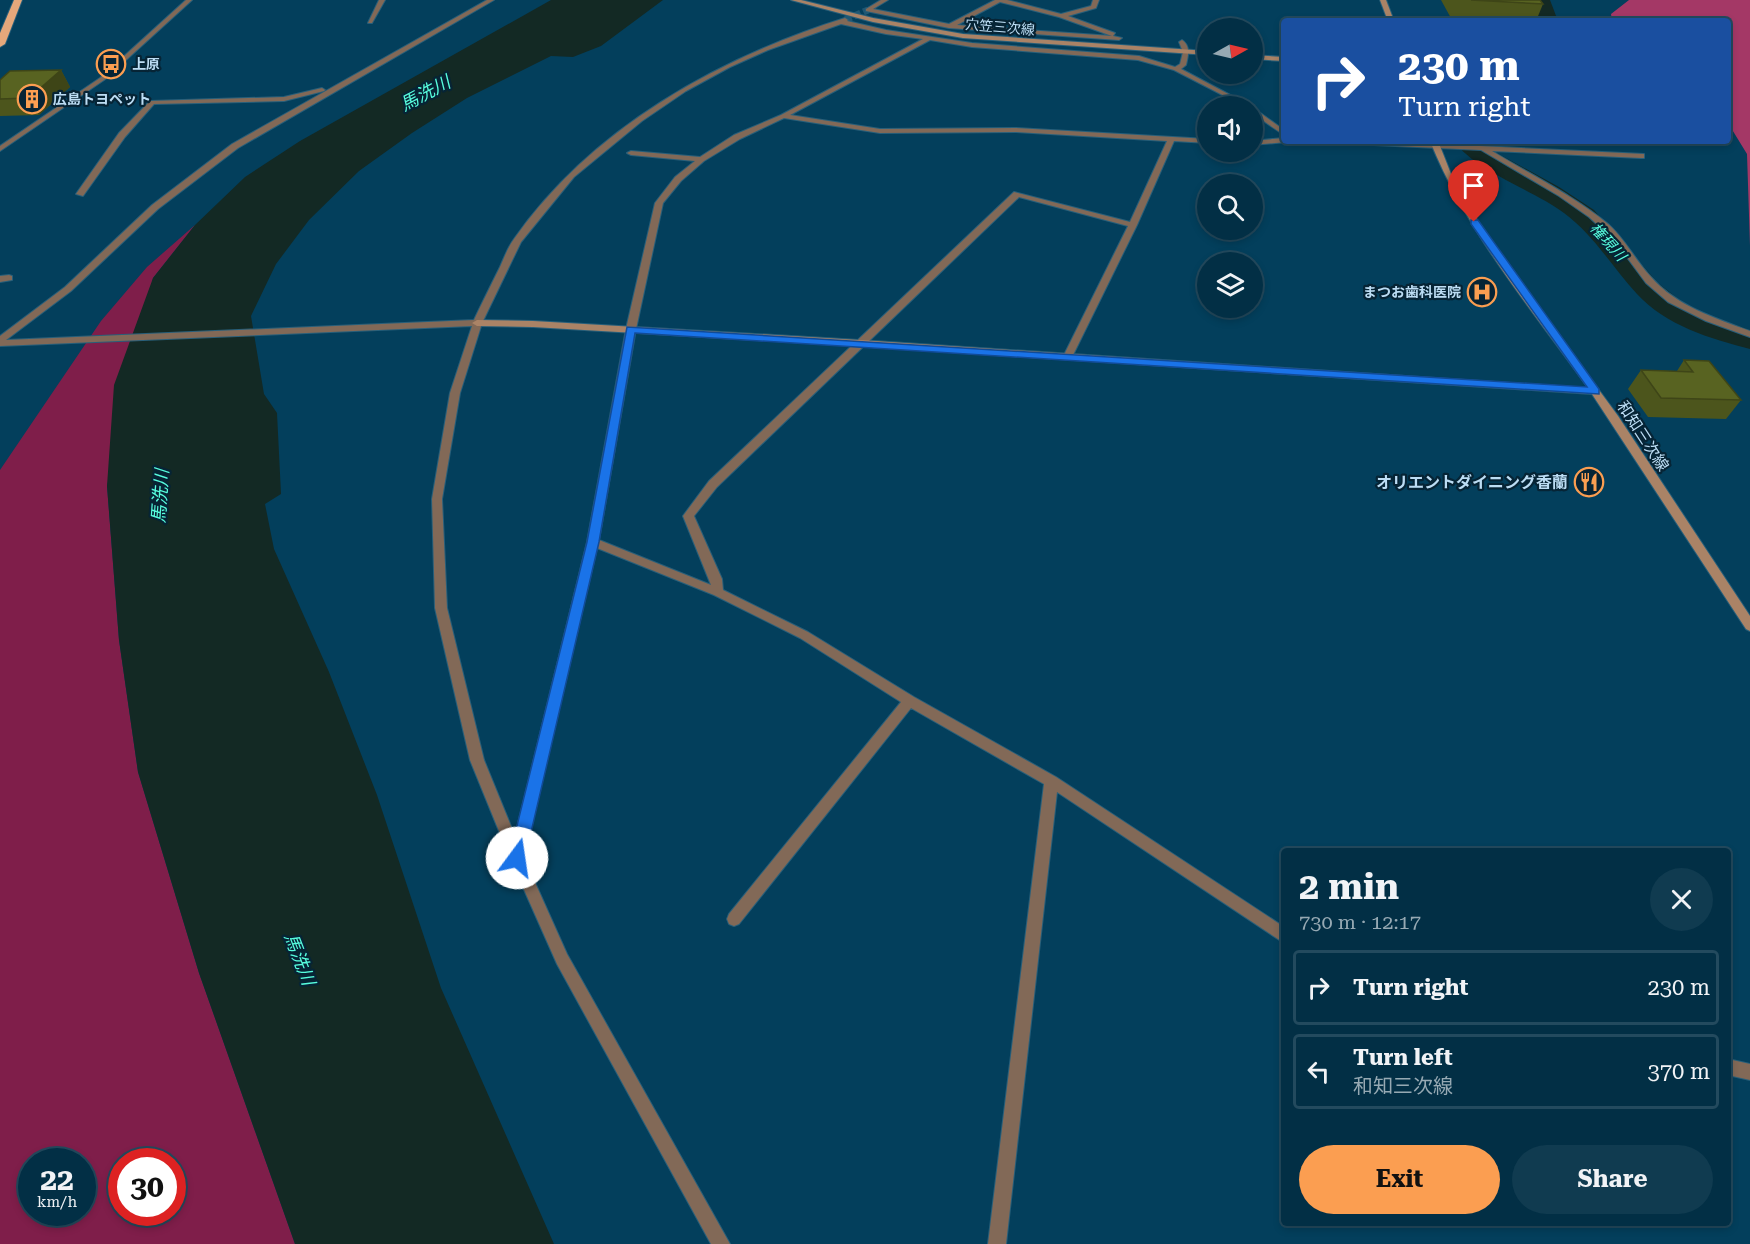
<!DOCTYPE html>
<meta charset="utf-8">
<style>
:root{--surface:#022f45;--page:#103b50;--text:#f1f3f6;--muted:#96a9b3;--line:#234a5e;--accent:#fb9e51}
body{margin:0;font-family:"Roboto Serif","Noto Sans JP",serif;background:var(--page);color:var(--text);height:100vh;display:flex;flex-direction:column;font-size:22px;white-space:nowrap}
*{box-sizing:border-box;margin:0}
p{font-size:20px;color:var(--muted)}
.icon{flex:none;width:33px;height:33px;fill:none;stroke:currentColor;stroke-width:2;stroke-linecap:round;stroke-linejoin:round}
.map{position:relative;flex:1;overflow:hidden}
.details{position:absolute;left:1281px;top:848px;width:450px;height:378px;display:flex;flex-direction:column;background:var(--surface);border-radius:6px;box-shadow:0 3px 9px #0003,0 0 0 2px var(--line)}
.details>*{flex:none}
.hud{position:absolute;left:1281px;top:18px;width:450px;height:126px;border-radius:6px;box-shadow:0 3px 9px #0003,0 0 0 2px var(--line);background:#1a4fa0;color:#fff;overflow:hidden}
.needle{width:39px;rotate:82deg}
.controls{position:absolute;left:1197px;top:18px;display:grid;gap:12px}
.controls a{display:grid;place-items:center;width:66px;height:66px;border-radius:50%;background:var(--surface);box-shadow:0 3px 9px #0003,0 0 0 2px var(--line);font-size:30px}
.speed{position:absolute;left:18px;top:1148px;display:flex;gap:12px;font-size:30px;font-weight:700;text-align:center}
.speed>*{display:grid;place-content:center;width:78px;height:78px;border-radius:50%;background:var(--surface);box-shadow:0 3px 9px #0003,0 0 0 2px var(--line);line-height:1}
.speed small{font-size:15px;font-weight:400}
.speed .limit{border:9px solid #d22;background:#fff;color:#111}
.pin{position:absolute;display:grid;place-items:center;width:51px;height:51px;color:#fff;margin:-62px -26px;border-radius:50% 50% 50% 0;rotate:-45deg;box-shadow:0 0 6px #0007}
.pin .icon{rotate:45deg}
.me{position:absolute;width:66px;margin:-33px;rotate:14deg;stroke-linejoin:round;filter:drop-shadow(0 0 4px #0008)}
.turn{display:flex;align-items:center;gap:21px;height:126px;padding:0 18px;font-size:27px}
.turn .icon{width:78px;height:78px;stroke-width:2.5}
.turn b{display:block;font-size:42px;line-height:51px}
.round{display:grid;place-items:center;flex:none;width:63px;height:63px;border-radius:32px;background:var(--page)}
.summary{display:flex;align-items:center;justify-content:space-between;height:102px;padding:0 18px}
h1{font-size:36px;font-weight:700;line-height:45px}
.button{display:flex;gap:12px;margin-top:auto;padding:12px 18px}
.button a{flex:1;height:69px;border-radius:36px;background:var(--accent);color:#111;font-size:24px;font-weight:700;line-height:69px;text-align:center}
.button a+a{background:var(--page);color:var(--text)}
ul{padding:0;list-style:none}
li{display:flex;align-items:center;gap:18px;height:75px;margin:0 12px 9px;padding:0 6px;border:3px solid var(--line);border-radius:6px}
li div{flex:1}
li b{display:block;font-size:22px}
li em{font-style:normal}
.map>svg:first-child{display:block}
.green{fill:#7f1e4a;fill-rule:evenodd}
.forest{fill:#a43866}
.water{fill:#132924}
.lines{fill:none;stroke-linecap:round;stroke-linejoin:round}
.river{fill:#132924;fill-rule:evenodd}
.street-tunnel{stroke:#1f5773;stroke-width:7;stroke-dasharray:7 3;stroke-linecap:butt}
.street-casing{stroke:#285f7a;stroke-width:2}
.secondary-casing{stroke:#285f7a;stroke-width:2}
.highway-casing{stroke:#285f7a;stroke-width:2}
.street{fill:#826957;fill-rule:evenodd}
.secondary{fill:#aa8366;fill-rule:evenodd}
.highway{fill:#e5a87b;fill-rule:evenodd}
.wall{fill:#4c551c}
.shaded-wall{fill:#3e4517}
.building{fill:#586321;stroke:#3e4517;stroke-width:1.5}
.route{fill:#1a73e8;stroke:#114b97;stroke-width:1.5}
.labels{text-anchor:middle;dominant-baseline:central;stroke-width:4.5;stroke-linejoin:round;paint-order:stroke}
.far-street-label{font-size:14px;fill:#bcddf4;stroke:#062435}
.far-poi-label{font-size:14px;font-weight:bold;fill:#bcddf4;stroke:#062435;text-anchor:start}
.far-water-label{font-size:15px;font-style:italic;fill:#57fdde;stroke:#062435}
.street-label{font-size:16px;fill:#bcddf4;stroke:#062435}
.poi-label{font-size:16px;font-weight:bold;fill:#bcddf4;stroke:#062435;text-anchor:end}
.water-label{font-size:18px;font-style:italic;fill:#57fdde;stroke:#062435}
</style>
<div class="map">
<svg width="1750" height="1244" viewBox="0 0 1750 1244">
<rect width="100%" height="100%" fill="#033f5c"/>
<!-- green -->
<path class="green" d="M195,225L153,278L107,486L119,640L138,772L199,973L295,1244H0V470L101,321L147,267ZM32,1161H82V1212H32ZM122,1161H172V1212H122Z"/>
<!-- forest -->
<polygon class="forest" points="1629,0 1750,0 1750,246 1747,154 1728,123 1728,21 1612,21 1611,14"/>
<!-- water -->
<polygon class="water" points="551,0 663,0 601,46 573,57 551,56 467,98 412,133 359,171 309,220 276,264 251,316 264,394 277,413 281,494 265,504 274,549 329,672 377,795 441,988 554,1244 295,1244 199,973 138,772 119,640 107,486 114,385 153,278 195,225 245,177 300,141"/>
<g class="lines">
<!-- river -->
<g class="river">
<polygon points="1530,0 1550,0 1558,21 1538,21"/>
<path d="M1454,141H1480L1486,147L1559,187L1594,210L1658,283L1681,301L1706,314L1750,330V349C1711,339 1665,325 1637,294C1612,267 1594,235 1564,213C1533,190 1475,171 1454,141Z"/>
</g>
<!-- street-tunnel -->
<polyline class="street-tunnel" points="845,20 868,10"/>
<!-- street casing -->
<g class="street-casing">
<g id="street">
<polygon points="186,0 192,0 104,80 0,151 0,146 100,78"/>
<polygon points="379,0 385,0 372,23 368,23"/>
<path d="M487,0H494L238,148L158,209L71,291L6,340L474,320C482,303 491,285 500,267C504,258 508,247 514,239C592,128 718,58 845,18L848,20L847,21L886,30L972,43L1139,56L1175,67L1180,64L1183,52L1179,42L1182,40C1191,46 1188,56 1186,65L1181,69L1251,106H1244L1174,70L1138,60L972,47L930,40L790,115L880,129L1016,128L1208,139V143L1174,141L1137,225L1071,359L1068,360L1063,357L1128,226L1019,197L717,487L694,516L722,579L723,590L808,632L914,697L1056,777L1284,927V943L1057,792L1006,1244H988L1044,784L911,708L739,924L734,926L729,924L727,919L729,914L901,702L800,638L714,595L597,548L524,858L567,954L730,1244H711L557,964L510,858L470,760L435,608L432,499L450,393L472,326L0,346V336L65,287L152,205L232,144ZM841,24L886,34L923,39L781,115L734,135L700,157L631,151L627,153L631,155L695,161L675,177L655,203L626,329L587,542L515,836L484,760L447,608L442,499L460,393L482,323L521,242L574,177L642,121L686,91L730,67L768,50ZM784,118L880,133L1016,132L1167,141L1130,222L1014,192L709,481L683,516L711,585L599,540L636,329L663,203L681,181L704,161L740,139Z"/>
<path d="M881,0H888L873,9L949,24L995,0H1007L1061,14L1091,6L1093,0H1099L1096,8L1068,16L1115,33L1113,36L1122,38L1119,40L949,28L866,11V9ZM1000,2L1059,17L1112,36L957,25Z"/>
<polygon points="322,88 325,90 324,91 284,101 154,104 125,137 83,196 76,194 119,133 150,101 284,97"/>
<polygon points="1252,107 1284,130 1284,135 1252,113"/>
<polygon points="1284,138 1284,141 1287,142 1252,145 1252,141"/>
<path d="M1327,141H1376L1644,154V158H1641L1492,151C1531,175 1573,195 1608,224C1625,239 1635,260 1651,277C1676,306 1715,318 1750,331V337L1706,321L1668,302L1646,283L1615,241L1589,217L1559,196L1481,150L1331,143Z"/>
<polygon points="9,275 12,276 12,280 0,282 0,276"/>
<polygon points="1728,1059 1750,1064 1750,1080 1728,1075"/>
</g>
</g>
<!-- secondary casing -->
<g class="secondary-casing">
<g id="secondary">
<polygon points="791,0 801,0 873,18 963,34 1208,51 1208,55 963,38 873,22"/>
<polygon points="1380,0 1386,0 1394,21 1388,21"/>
<polygon points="1252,55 1284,57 1284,61 1252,59"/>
<path d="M1430,141H1438L1451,174L1488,239L1618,416L1750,616V631L1746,629L1592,394L859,346L533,327L477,326L472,323L477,320L533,321L859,340L1588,388C1530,307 1468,234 1430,141Z"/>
</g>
</g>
<!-- highway casing -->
<g class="highway-casing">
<polygon id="highway" points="14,0 22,0 5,44 0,47 0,33"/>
</g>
<!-- street -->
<use href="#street" class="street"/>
<!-- secondary -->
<use href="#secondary" class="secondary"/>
<!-- highway -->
<use href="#highway" class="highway"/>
</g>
<!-- wall -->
<g class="wall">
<polygon points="1441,0 1540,0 1543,4 1536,21 1473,21 1452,20"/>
<polygon points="61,70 70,87 39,115 0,116 0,80"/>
<polygon points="1684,360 1741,400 1726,419 1648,417 1628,389 1641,370 1677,371"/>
</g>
<!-- shaded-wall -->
<polygon class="shaded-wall" points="61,70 70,87 39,115 29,98"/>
<!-- building -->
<g class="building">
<polygon points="1471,0 1540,0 1543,4"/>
<polygon points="61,70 29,98 0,99 0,80 10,71"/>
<polygon points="1684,360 1709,361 1741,400 1661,398 1641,370 1693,372"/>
</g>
<!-- route -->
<polygon class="route" points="1471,220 1478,220 1599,389 1599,394 635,333 599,542 525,858 523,863 517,865 511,863 509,858 587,542 627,327 1587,387 1471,224"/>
<!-- icons -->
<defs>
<g id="bus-ring" transform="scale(1.5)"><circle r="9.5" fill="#062435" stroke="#fb9e51" stroke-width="1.5"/><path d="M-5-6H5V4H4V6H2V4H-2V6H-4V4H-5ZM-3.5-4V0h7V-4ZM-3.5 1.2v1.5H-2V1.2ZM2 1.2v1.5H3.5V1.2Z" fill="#fb9e51"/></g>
<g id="building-ring" transform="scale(1.5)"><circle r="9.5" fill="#062435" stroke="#fb9e51" stroke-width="1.5"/><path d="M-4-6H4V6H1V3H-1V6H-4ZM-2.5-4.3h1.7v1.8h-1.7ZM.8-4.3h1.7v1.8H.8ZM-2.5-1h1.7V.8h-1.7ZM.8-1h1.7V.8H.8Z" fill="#fb9e51"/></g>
<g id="hospital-ring" transform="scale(1.5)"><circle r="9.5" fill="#062435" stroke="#fb9e51" stroke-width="1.5"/><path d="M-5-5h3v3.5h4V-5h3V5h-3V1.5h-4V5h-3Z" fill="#fb9e51"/></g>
<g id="restaurant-ring" transform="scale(1.5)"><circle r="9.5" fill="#062435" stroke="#fb9e51" stroke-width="1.5"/><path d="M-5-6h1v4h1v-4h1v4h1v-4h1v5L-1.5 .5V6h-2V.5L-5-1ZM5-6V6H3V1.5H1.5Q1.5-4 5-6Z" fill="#fb9e51"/></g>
</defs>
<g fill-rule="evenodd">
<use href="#bus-ring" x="111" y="64"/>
<use href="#building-ring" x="32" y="99"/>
<use href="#hospital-ring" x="1482" y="292"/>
<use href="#restaurant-ring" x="1589" y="482"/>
</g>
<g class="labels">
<!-- far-street labels -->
<g class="far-street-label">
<text transform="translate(1000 27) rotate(5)">穴笠三次線</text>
</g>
<!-- far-poi labels -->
<g class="far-poi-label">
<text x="132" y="64">上原</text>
<text x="53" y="99">広島トヨペット</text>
<text x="1461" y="292" text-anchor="end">まつお歯科医院</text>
</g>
<!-- far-water labels -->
<g class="far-water-label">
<text transform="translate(1608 242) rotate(48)">権現川</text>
</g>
<!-- street labels -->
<g class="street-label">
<text transform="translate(1643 436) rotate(57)">和知三次線</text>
</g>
<!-- poi labels -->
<g class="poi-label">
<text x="1568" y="482">オリエントダイニング香蘭</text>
</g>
<!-- water labels -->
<g class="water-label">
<text transform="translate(425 93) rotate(-28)">馬洗川</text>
<text transform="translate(160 496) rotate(-86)">馬洗川</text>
<text transform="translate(300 959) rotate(69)">馬洗川</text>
</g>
</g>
</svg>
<div class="controls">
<a><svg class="needle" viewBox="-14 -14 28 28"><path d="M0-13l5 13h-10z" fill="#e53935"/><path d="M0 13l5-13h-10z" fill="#96a9b3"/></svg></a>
<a><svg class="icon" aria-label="sound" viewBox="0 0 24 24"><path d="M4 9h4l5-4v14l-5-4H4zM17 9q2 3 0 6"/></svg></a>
<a><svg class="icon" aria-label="search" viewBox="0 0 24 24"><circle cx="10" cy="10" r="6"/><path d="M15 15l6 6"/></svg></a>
<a><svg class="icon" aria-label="layers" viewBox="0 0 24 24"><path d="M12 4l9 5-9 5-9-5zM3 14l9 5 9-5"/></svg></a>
</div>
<div class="speed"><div>22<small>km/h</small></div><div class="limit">30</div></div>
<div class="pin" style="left:1474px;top:222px;background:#d93025"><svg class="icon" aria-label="arrive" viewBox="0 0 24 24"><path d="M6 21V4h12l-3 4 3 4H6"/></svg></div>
<svg class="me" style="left:517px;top:858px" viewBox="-20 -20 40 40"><circle r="19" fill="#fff"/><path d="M0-13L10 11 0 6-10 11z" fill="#1a73e8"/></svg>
<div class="hud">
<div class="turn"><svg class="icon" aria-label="right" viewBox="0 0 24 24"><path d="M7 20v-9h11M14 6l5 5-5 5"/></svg><div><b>230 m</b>Turn right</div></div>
</div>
<section class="details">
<div class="summary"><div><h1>2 min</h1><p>730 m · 12:17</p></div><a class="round"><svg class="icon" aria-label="close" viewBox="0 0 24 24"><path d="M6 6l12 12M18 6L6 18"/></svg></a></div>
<ul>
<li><svg class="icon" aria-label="right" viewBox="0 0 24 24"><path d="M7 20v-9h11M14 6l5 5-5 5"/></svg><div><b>Turn right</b></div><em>230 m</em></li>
<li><svg class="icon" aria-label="left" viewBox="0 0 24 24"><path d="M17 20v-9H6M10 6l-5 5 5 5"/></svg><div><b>Turn left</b><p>和知三次線</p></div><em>370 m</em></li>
</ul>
<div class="button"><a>Exit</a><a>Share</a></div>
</section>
</div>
